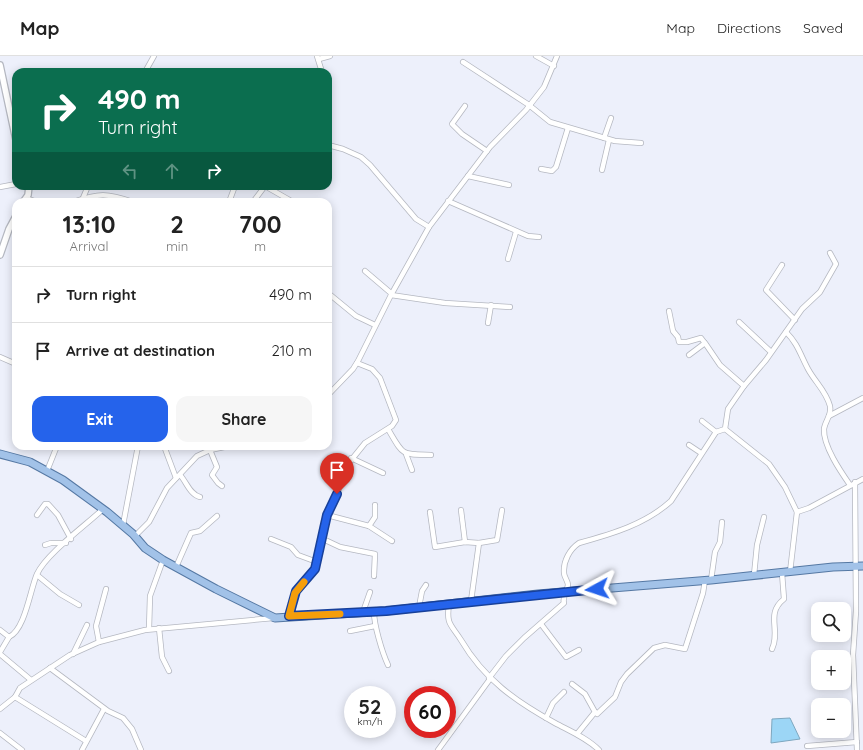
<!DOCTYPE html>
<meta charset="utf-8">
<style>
:root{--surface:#fff;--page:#f6f6f6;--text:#222;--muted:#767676;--line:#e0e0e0;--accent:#2563eb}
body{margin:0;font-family:Quicksand,sans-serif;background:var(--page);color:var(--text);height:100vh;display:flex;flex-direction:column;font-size:15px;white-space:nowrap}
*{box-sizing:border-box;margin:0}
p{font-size:13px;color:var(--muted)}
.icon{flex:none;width:22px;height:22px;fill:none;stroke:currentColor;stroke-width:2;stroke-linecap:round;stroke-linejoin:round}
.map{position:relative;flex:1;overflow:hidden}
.side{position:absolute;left:12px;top:142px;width:320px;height:252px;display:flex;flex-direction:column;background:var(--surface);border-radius:12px;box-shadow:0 2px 10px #0003}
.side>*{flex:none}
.banner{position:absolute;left:12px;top:12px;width:320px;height:122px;border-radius:12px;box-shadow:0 2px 10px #0003;background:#0b6e4f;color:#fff;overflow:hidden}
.tools{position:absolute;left:811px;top:546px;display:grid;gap:8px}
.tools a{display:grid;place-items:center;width:40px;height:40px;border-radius:8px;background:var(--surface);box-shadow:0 2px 10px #0003;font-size:20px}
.speed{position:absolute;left:344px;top:630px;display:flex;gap:8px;font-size:20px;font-weight:700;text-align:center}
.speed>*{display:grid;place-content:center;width:52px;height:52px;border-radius:50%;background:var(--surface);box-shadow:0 2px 10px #0003;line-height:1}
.speed small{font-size:10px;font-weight:400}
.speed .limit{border:6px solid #d22;background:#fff;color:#111}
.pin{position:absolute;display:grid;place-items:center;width:34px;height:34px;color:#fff;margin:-41px -17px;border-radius:50% 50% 50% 0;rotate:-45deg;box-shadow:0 0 4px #0007}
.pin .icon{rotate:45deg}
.me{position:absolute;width:44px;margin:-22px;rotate:265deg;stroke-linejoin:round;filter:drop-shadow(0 0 3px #0008)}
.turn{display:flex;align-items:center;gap:14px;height:84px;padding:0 20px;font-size:18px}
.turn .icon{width:52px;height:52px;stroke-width:2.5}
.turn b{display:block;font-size:28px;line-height:34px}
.lanes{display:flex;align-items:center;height:38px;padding:0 20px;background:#0003;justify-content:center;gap:20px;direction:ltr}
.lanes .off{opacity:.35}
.eta{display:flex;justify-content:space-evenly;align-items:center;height:68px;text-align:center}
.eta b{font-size:24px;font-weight:700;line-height:28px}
.primary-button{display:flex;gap:8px;margin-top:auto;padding:8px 20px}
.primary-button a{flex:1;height:46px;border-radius:12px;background:var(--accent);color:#fff;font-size:16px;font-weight:700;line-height:46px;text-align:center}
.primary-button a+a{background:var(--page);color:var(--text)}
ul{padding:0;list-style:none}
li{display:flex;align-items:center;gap:12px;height:56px;padding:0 20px;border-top:1px solid var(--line)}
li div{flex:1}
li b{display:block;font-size:15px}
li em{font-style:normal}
header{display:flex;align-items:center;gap:24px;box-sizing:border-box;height:56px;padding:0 20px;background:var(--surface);border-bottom:1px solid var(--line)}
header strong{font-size:19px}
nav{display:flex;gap:22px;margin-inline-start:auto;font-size:14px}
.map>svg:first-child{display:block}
.water{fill:#9cd6f6;stroke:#7ea7bf}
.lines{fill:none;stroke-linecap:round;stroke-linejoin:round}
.minor-casing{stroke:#b5b8c1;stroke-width:6}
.tertiary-casing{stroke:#b5b8c1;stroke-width:8}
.primary-casing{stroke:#5578a3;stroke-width:9}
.minor{stroke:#fff;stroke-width:4.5}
.tertiary{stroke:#fff;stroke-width:5.5}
.primary{stroke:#a2c2e8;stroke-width:7}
.route-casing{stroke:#184099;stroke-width:10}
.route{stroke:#2563eb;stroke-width:7}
.slow{stroke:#f59e0b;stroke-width:7}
</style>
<header>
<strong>Map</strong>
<nav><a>Map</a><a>Directions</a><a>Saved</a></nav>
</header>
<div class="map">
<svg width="863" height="694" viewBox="0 0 863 694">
<rect width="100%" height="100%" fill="#edf0fb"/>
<!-- water -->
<polygon class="water" points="790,662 800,683 771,687 772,663"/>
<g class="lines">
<!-- minor casing -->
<g class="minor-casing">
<g id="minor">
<polyline points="317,0 322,16"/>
<polyline points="536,0 554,10"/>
<polyline points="319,3 330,0"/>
<polyline points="463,6 529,49 550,66 615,85 641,87"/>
<polyline points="145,16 154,0"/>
<polyline points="465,50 452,68 462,78 487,95"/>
<polyline points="604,82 611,62"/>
<polyline points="328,89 343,93 361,101 370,109 416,163 429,171"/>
<polyline points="541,113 552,115 556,111 568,72"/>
<polyline points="602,114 609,84"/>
<polyline points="468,120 509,129"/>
<polyline points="0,131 16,128"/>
<polyline points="26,142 37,146"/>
<polyline points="83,142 88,130"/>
<polyline points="448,145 528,180 539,181"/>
<path d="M73,146C99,137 107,137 133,146"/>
<polyline points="229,146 235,130"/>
<polyline points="253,146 265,130 293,146"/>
<polyline points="508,203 516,176"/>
<polyline points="782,209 766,234 795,264"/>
<polyline points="365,215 392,238"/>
<polyline points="328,237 356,260 375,269"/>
<polyline points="391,239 445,247 510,251"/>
<polyline points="669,255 673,275 678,281 679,286 687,286 701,282 704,286"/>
<polyline points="739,266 771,296"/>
<polyline points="488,267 491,249"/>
<path d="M786,276C798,288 800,298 808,313C815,326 826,335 830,350C832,359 825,365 824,373C823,390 841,416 850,429"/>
<polyline points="689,299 705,287 720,309 744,330"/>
<polyline points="0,301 16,308"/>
<polyline points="328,339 353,313 358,305 391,239 429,171 490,91 526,54 544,31 557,0"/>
<polyline points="829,360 863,342"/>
<polyline points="702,365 716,376"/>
<path d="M388,373C404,400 400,398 431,399"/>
<polyline points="725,373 769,408 785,431 797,456 809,452 863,423"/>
<polyline points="689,389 701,397"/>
<polyline points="164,390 176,422"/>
<polyline points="210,394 217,411 212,419 218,427 222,430"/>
<polyline points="406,398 412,414"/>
<polyline points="351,402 383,417"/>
<polyline points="47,415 57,390"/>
<path d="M180,419C186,425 190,439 200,441"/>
<polyline points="855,426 856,555 853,599 857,694"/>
<polyline points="461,454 465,486"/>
<polyline points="430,456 435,491 465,486 479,487"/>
<polyline points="37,459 45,448 48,448 58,459 71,483"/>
<polyline points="327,459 369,470 375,461 375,449"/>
<polyline points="123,469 138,390"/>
<polyline points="369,470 392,485"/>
<polyline points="135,480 149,466 167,432 197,400 210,394 229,390"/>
<polyline points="271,483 291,491 298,499 317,506"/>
<polyline points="323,483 340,491 375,498 374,520"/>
<polyline points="45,489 51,487 66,487"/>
<polyline points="176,511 191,477 200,475 217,460"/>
<polyline points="790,516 797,456"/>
<polyline points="37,519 60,538 79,549"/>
<polyline points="754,519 757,489 764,461"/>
<polyline points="711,524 715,496 720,486 722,466"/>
<polyline points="471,545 479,487 497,484 502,454"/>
<path d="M449,548C446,569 451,568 461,584C484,623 515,645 555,667C570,675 587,682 599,694"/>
<polyline points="419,551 422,535 426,529"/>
<polyline points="363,556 370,536"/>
<path d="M374,556C374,569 382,596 388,609"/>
<polyline points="289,560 296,535 315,513 327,459 339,433 344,413 365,387 392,370 396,364 380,322 372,313 357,307"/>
<polyline points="541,568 566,601 579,594"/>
<polyline points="159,572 162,601 169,615"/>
<polyline points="149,573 150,540 163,504"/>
<path d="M0,574L9,581C25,574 30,534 37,518C46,498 86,469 103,453"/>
<polyline points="350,575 375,570"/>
<polyline points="99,586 96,570 106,533"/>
<path d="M772,593C781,574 765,558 784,543L782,517"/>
<polyline points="0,596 9,581"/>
<polyline points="0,598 31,624"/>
<polyline points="73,598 87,569"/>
<polyline points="50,612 108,655 123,662 132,673 141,694"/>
<path d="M489,622L506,600L524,582L564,547C562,541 567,536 568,529C568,525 564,521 564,517C563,505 570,493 579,487C612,478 646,468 671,445L716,376L725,373L728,353L744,330L766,304L802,253L820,236L836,208L830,197"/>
<polyline points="572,628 585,638 595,656 577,678"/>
<polyline points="15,641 86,685"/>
<polyline points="0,653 15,641 20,632 70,599 99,586 145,574 274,562"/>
<polyline points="595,656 597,658 615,641 621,626 627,618 654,592 665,589 685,593 703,537 705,524"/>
<polyline points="546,662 553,647 564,636"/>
<polyline points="0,677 22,694"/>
<polyline points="807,690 857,686"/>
<polyline points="82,694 104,653"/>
<polyline points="438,694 490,623"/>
</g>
</g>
<!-- tertiary casing -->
<g class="tertiary-casing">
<g id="tertiary">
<polyline points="0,9 16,84"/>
<polyline points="23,146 28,139 29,130"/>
<polyline points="0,199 9,173 16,160"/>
</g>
</g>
<!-- primary casing -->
<g class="primary-casing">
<polyline id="primary" points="0,398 30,406 63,424 107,456 133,478 145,492 163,504 216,533 275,562 386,555 538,538 711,524 833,511 863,510"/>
</g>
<!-- minor -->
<use href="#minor" class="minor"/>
<!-- tertiary -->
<use href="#tertiary" class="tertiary"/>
<!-- primary -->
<use href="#primary" class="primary"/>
</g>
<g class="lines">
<!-- route casing -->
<g class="route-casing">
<polyline id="route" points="337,438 327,459 315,513 296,535 289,560 386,555 597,533"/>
</g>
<!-- route -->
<use href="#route" class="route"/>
<!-- slow -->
<polyline class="slow" points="304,526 295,537 289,560 340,558"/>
</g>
</svg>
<div class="tools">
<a><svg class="icon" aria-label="search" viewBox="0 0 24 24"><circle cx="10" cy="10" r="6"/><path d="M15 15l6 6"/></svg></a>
<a>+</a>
<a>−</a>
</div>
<div class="speed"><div>52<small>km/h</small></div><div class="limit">60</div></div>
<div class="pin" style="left:337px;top:438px;background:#d93025"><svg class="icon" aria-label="arrive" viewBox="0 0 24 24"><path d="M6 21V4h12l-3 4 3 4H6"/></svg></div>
<svg class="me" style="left:597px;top:533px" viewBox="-20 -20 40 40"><path d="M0-17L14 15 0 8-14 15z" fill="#2563eb" stroke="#fff" stroke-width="4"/></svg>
<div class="banner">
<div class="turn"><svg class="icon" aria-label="right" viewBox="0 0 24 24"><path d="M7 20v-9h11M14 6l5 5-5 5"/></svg><div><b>490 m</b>Turn right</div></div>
<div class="lanes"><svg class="icon off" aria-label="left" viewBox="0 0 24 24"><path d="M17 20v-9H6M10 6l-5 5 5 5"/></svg><svg class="icon off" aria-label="ahead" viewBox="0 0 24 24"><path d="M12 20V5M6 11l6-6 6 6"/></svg><svg class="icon" aria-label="right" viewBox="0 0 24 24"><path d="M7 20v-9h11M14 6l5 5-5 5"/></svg></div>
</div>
<section class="side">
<div class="eta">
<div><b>13:10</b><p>Arrival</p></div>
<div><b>2</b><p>min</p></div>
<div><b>700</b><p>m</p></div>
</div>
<ul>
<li><svg class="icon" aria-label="right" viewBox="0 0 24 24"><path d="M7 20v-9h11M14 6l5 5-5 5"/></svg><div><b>Turn right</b></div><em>490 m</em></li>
<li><svg class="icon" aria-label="arrive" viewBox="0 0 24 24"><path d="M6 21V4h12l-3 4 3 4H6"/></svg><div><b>Arrive at destination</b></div><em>210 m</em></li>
</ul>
<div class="primary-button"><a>Exit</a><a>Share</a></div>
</section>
</div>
